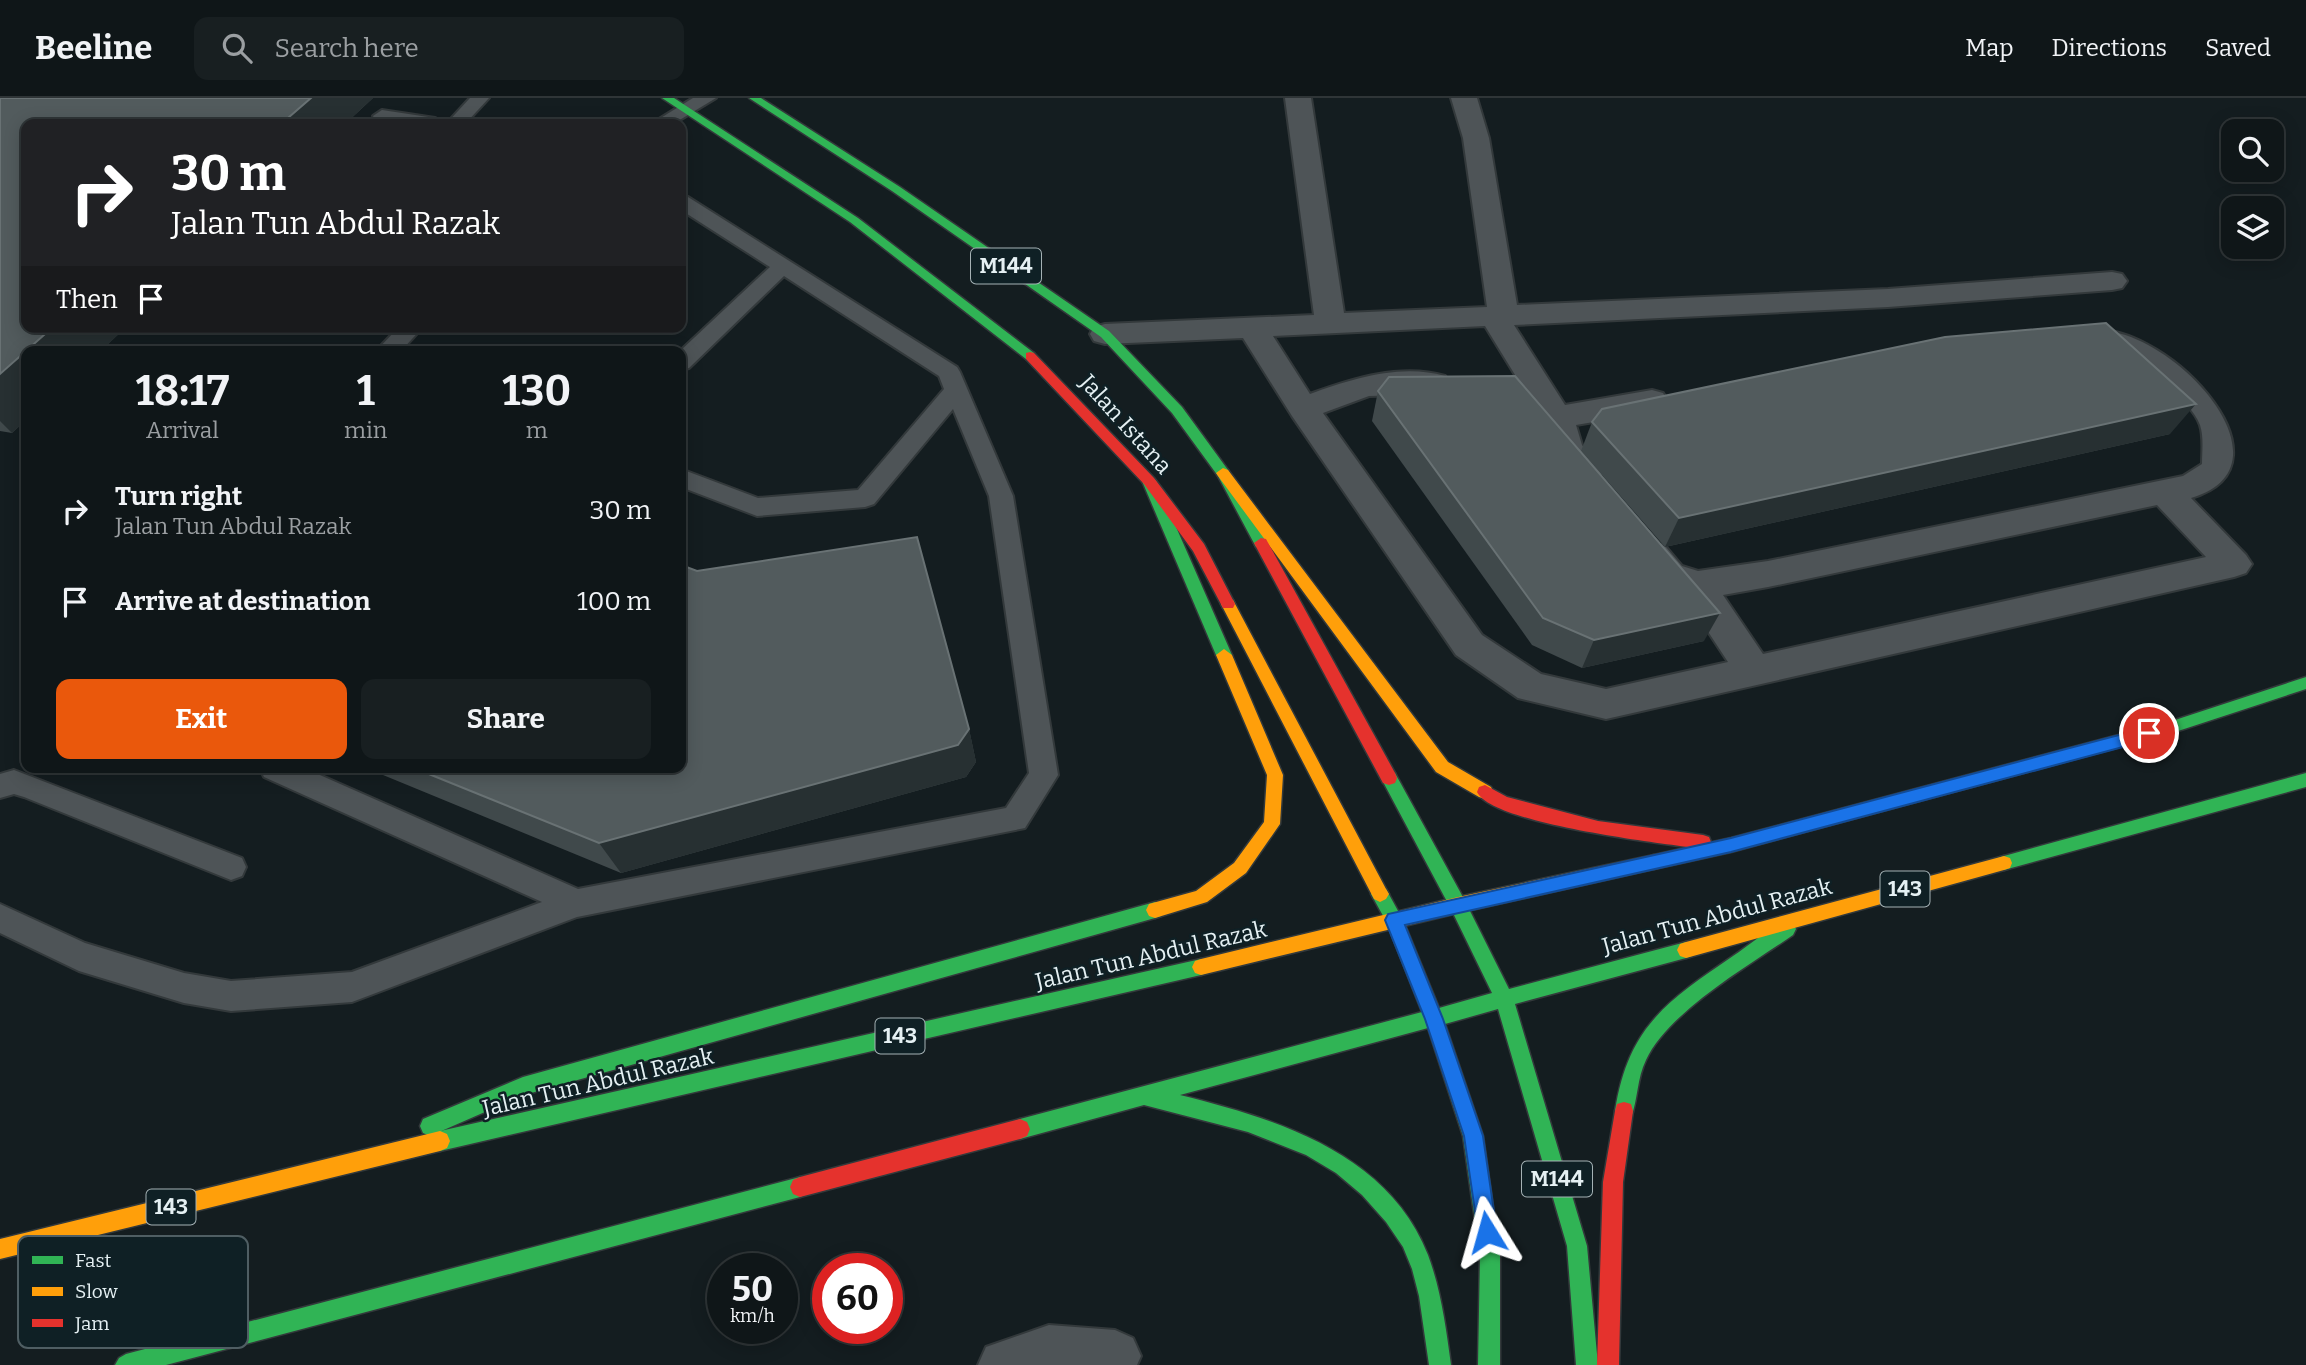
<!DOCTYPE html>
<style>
:root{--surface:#0f1618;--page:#181f21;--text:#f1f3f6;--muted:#9b9fa2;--line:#2f3537;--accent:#ea580c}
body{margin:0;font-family:Bitter,serif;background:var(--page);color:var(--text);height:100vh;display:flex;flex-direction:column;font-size:26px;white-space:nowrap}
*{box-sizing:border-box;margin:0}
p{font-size:23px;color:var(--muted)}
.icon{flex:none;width:38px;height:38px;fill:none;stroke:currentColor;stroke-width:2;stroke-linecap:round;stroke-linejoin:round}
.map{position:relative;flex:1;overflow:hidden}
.panel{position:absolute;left:21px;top:248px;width:665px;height:427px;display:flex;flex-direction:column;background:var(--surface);border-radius:14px;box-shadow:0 4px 18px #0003,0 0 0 2px var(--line)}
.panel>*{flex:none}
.hud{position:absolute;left:21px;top:21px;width:665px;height:214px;border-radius:14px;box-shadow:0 4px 18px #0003,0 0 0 2px var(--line);background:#202124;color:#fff;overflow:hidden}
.buttons{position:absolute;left:2221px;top:21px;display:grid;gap:14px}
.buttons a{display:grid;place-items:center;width:63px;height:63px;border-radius:14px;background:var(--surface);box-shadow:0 4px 18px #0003,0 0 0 2px var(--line);font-size:35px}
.speed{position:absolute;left:707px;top:1155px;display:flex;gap:14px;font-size:35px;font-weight:700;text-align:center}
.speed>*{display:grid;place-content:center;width:91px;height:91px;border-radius:50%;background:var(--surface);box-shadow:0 4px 18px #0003,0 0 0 2px var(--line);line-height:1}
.speed small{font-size:18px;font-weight:400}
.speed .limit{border:10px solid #d22;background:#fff;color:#111}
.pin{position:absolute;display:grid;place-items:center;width:60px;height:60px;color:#fff;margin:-30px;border:4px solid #fff;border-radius:50%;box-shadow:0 2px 7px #0007}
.me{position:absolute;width:77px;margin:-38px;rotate:352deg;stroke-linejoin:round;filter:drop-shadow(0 0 5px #0008)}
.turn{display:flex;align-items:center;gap:24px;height:147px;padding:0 35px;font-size:32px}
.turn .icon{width:91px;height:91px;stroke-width:2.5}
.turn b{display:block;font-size:49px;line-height:60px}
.then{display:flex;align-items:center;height:66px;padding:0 35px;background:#0003;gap:14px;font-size:26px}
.eta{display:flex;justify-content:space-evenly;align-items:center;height:119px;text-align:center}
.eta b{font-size:42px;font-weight:700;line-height:49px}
.cta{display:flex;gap:14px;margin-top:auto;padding:14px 35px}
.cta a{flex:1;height:80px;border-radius:14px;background:var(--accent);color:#fff;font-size:28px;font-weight:700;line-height:80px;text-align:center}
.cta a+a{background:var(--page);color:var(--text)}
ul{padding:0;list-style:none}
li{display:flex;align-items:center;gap:21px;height:91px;padding:0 35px}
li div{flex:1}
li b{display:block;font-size:26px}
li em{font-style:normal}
header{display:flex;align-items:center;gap:42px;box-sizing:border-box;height:98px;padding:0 35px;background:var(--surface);border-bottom:2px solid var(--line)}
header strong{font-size:33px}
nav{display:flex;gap:38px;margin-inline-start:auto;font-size:24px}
.search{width:490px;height:63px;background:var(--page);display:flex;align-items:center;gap:18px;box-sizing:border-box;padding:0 24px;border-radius:14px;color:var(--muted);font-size:26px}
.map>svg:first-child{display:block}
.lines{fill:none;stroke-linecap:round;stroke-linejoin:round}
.lane-casing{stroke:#33393b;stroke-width:4}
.street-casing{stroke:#33393b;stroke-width:4}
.fast-casing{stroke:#33393b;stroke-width:3}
.slow-casing{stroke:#33393b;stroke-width:3}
.jam-casing{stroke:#33393b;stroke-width:3}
.lane{fill:#4e5457;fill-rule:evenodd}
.street{fill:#4e5457;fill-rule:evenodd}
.fast{fill:#30b455;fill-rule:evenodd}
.slow{fill:#ff9f0a;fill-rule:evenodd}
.jam{fill:#e5322d;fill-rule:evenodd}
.wall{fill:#40494b}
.shaded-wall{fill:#273032}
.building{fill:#525b5d;stroke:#697274;stroke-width:2}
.route{fill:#1a73e8;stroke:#114b97;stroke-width:2}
.labels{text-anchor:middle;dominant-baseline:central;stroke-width:5;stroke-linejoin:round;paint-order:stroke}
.shield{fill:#0f2025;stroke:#a5b2b5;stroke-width:2}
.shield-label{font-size:21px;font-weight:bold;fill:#e5f0f3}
.street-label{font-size:23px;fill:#e5f0f3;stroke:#0f2025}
.key{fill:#0f2025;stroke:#4f5e63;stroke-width:2}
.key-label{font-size:19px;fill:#e5f0f3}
</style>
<header>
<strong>Beeline</strong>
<div class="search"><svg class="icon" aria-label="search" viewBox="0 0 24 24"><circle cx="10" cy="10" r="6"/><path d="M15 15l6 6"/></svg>Search here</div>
<nav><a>Map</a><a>Directions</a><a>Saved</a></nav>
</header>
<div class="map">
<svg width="2306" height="1267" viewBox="0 0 2306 1267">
<rect width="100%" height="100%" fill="#141d20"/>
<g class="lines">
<!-- lane casing -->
<g class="lane-casing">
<g id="lane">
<polygon points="470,0 489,0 465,26 446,26"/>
<polygon points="693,0 716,0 673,26 651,26"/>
<polygon points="382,12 435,20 444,26 399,26 375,22 373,18"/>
<polygon points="681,97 688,99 957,269 960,274 1013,398 1058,677 1025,730 577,819 352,904 231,913 184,905 79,873 0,835 0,806 85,845 184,875 231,883 352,874 542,804 264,679 260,670 304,670 578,791 1006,710 1029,675 989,398 953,311 874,406 865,409 757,418 681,389 681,371 758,400 858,392 944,291 939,278 784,178 689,270 681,272 679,254 770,169 681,112"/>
<polygon points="399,229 423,229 400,254 375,254"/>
<polygon points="14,672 242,760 246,769 242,778 231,782 24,699 14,696 0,700 0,676"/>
</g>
</g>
<!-- street casing -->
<g class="street-casing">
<g id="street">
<path d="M1285,0H1311L1344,215L1487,209L1463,40L1451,0H1477L1489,40L1517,207L1888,191L2112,174L2122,176L2127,183L2122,190L2112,192L1888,209L1514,227L1565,307L1652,292L1663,295L1668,303L1663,311L1652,314L1576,327L1582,347L1602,374L1597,382L1585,386L1573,382L1555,359L1541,319L1485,228L1273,238L1310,296C1351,281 1401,265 1445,278L1450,285L1445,292L1434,296L1369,298L1323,315L1482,537L1541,576L1606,591L1728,564L1684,497L1658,486L1637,458L1642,449L1654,445L1666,449L1682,468L1698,473L1768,463L2183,378L2202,366C2202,354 2204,339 2200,327C2191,301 2141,268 2116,257C2106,253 2095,251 2084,248L2080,241L2084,234C2157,214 2306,366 2191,400L2246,457L2252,466L2246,475L2234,479L1606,621L1518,600L1456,557L1292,318L1243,240L1105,246L1094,243L1090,236L1094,229L1105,226L1314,217ZM2157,407L2206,459L1763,556L1723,497L1768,489Z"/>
<polygon points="1049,1227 1115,1232 1133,1240 1141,1258 1137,1267 978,1267 986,1249"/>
</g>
</g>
<!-- fast casing -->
<g class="fast-casing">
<g id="fast">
<polygon points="662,0 674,0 858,120 1034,255 1034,261 1026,261 850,124"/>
<polygon points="749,0 761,0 900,89 1109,233 1182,309 1228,372 1268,445 1266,449 1256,449 1218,378 1172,315 1101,239 892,93"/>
<polygon points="1149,378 1156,383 1232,557 1229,561 1224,563 1216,557 1142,383"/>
<polygon points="2306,579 2306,591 2175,634 1731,754 1654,771 1648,769 1646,764 1648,759 1654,757 1731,740 2175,622"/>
<path d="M1389,673L1395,675L1464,801L1509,891L1686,844L1692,846L1695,852L1692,858L1686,860L1515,906L1587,1148L1598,1267H1576L1567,1148L1498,911L1445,926L1483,1038L1500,1158V1267H1478L1480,1158L1463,1038L1428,930L1180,997C1277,1021 1388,1055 1428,1157C1441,1192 1446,1230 1451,1267H1429L1419,1198L1412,1171L1403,1149L1386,1124L1362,1097L1336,1075L1306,1057L1248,1034L1144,1007L1020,1041L1013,1038L1010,1031L1013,1024L1020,1021L1422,914L1387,825L1371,796L1374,791L1380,788L1386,791L1403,822L1439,910L1492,895L1452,813L1381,680L1383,675Z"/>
<polygon points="2306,675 2306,689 2004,772 1998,770 1996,765 1998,760 2004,758"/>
<polygon points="1155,804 1161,806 1164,812 1161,818 1155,820 524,997 430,1038 423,1035 420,1028 423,1021 523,979"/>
<path d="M1787,823L1793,825L1796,831L1793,837C1750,867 1668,914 1646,962C1637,980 1638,1001 1631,1020L1624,1022L1617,1020L1615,1013C1628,929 1667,903 1733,858C1750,847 1768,830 1787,823Z"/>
<polygon points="1201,861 1207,863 1210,869 1207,875 1201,877 440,1053 433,1050 430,1043 433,1036 440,1033"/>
<polygon points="800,1079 807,1082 810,1089 807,1096 800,1099 166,1267 115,1267 119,1260 126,1256"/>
</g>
</g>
<!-- slow casing -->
<g class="slow-casing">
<g id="slow">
<polygon points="1223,370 1228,372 1448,664 1491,689 1493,694 1491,699 1485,701 1479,699 1436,674 1218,378 1216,375"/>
<polygon points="1228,500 1233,502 1386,791 1389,796 1386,801 1380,804 1374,801 1221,506"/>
<polygon points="1224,551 1232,557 1283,677 1280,726 1246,775 1207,804 1155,820 1149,818 1146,812 1149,806 1196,793 1234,765 1264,724 1267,677 1216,557"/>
<polygon points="1654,757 1660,759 1662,764 1660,769 1654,771 1458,815 1201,877 1195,875 1192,869 1195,863 1201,861 1458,799"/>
<polygon points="2004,758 2010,760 2012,765 2010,770 2004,772 1686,860 1680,858 1677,852 1680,846 1686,844"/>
<polygon points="440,1033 447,1036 450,1043 447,1050 440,1053 0,1161 0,1141"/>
</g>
</g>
<!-- jam casing -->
<g class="jam-casing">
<g id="jam">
<polygon points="1030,254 1034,255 1154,380 1204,446 1235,506 1233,510 1223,510 1193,453 1144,386 1026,261 1026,255"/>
<polygon points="1261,440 1266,441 1395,675 1397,680 1395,685 1389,687 1383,685 1254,445"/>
<path d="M1485,687L1507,699L1598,723L1703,737L1709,739L1711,744L1709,749L1703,751C1665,746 1492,726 1477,694L1479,689Z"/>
<polygon points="1624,1004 1631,1006 1633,1013 1623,1084 1619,1267 1597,1267 1603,1084 1615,1013 1617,1006"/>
<polygon points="1020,1021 1027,1024 1030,1031 1027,1038 1020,1041 800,1099 793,1096 790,1089 793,1082 800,1079"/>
</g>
</g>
<!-- lane -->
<use href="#lane" class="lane"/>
<!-- street -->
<use href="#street" class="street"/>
<!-- fast -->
<use href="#fast" class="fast"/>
<!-- slow -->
<use href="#slow" class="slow"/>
<!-- jam -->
<use href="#jam" class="jam"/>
</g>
<!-- wall -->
<g class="wall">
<polygon points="0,0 373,0 12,335 0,333"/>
<polygon points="1378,293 1704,543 1582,570 1532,547 1372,323"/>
<polygon points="1592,324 2170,336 1665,449 1581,353"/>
<polygon points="969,631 976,664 966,679 621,775 366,670 681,670"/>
</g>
<!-- shaded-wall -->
<g class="shaded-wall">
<polygon points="311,0 373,0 345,26 281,26"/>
<polygon points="53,229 126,229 100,254 26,254 26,322 12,335 0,323 0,276"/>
<polygon points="2196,306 2170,336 1665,449 1679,420"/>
<polygon points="1720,515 1704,543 1582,570 1594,542"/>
<polygon points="969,631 976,664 966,679 621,775 599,745"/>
</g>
<!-- building -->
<g class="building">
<polygon points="0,0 311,0 281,26 26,26 26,229 53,229 0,276"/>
<polygon points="2106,225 2196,306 1679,420 1592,324 1602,311 1945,239"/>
<polygon points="1515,278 1720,515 1594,542 1543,520 1378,293 1389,279"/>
<polygon points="917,439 969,631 958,647 599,745 414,670 681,670 681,467 697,473"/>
</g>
<!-- route -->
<polygon class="route" points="2149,629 2155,631 2157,635 2155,640 2149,642 1731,754 1405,827 1443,921 1483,1038 1497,1134 1494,1141 1487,1144 1479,1141 1464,1038 1425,921 1385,822 1388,816 1731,740"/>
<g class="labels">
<!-- shield labels -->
<g class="shield">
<rect x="971" y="150.5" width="70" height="35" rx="5"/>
<rect x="1880.5" y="773.5" width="49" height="35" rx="5"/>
<rect x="875.5" y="920.5" width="49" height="35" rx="5"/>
<rect x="1522" y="1063.5" width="70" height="35" rx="5"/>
<rect x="146.5" y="1091.5" width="49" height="35" rx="5"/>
</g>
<g class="shield-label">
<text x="1006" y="168">M144</text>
<text x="1905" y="791">143</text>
<text x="900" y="938">143</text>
<text x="1557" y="1081">M144</text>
<text x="171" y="1109">143</text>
</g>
<!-- street labels -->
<g class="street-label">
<text transform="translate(1126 326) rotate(48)">Jalan Istana</text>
<text transform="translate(1717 818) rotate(-15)">Jalan Tun Abdul Razak</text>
<text transform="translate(1151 857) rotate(-13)">Jalan Tun Abdul Razak</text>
<text transform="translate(598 984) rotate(-13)">Jalan Tun Abdul Razak</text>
</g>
</g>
<!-- legend -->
<rect x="18" y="1138" width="230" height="112" rx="10" class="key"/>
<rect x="32" y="1158" width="31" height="8" fill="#30b455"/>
<rect x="32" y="1189" width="31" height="9" fill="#ff9f0a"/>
<rect x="32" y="1221" width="31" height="8" fill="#e5322d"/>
<g class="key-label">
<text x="75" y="1169">Fast</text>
<text x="75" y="1200">Slow</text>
<text x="75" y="1232">Jam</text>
</g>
</svg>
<div class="buttons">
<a><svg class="icon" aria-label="search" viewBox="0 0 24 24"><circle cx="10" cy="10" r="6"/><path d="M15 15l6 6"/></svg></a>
<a><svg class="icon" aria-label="layers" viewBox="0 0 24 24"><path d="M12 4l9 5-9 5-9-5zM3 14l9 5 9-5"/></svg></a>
</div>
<div class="speed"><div>50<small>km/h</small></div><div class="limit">60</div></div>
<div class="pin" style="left:2149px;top:635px;background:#d93025"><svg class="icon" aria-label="arrive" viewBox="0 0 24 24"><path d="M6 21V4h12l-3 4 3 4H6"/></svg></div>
<svg class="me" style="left:1487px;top:1134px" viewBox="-20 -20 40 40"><path d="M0-17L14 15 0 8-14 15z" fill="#1a73e8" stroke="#fff" stroke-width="4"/></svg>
<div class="hud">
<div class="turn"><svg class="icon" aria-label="right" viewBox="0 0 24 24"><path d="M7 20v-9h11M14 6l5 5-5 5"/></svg><div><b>30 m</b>Jalan Tun Abdul Razak</div></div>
<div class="then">Then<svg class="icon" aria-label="arrive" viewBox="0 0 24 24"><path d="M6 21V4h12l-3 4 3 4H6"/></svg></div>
</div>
<section class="panel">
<div class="eta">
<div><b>18:17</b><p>Arrival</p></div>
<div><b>1</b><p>min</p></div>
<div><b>130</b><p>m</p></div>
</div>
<ul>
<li><svg class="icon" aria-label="right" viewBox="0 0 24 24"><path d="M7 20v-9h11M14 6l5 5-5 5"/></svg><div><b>Turn right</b><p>Jalan Tun Abdul Razak</p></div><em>30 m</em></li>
<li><svg class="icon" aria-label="arrive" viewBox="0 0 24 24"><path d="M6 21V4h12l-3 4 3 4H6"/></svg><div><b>Arrive at destination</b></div><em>100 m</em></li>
</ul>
<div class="cta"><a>Exit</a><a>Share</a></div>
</section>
</div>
